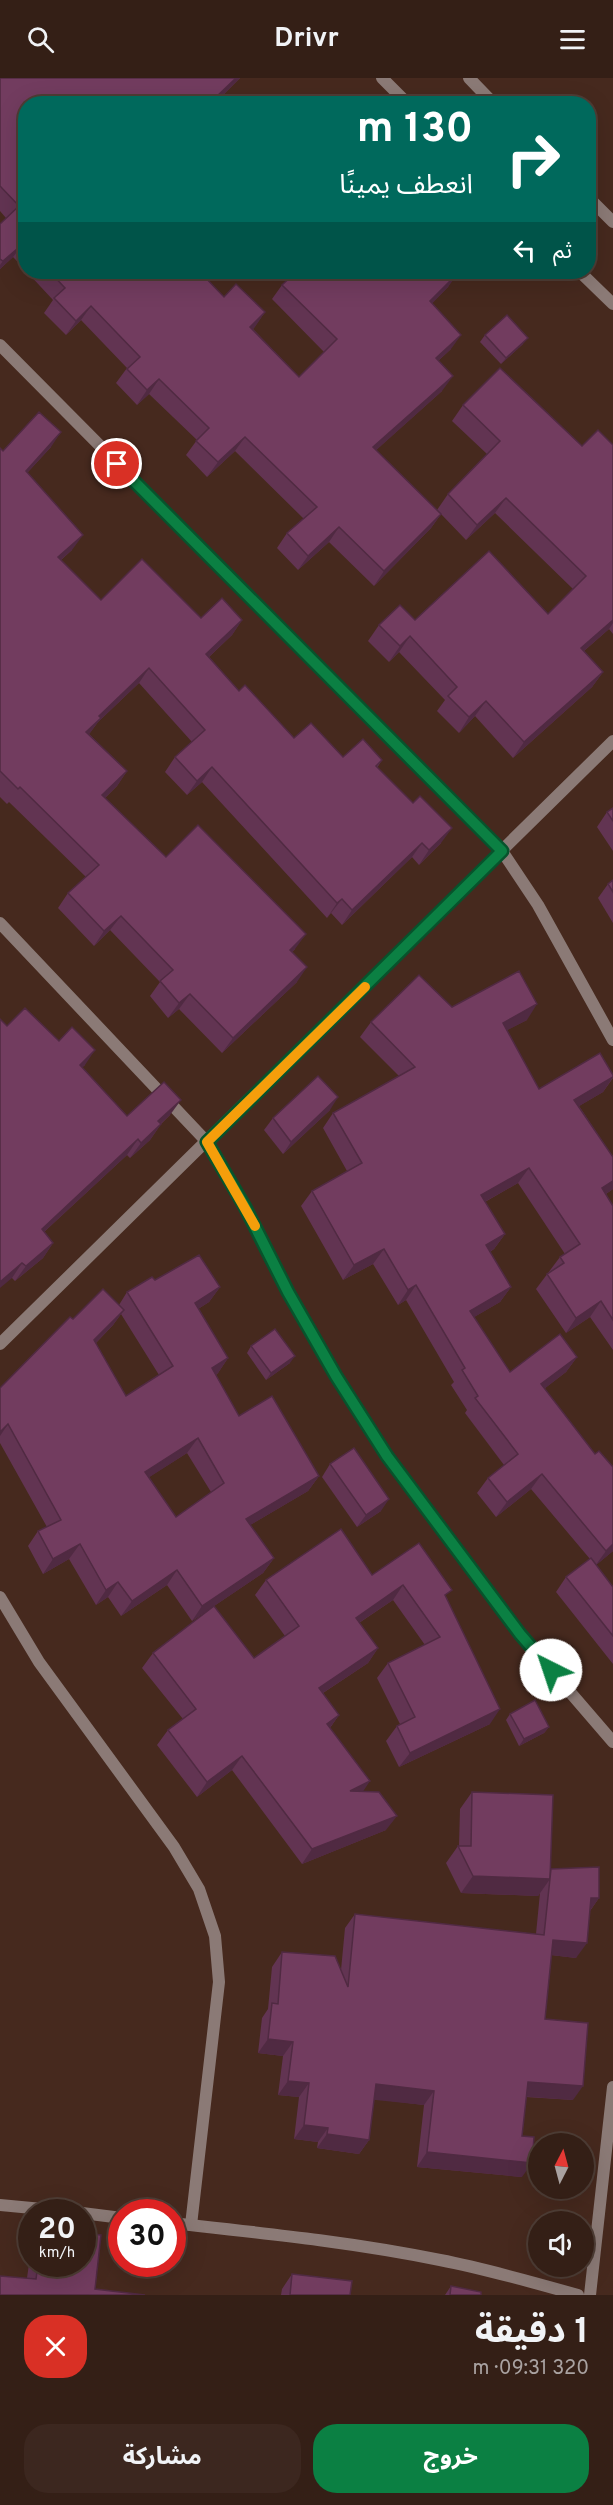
<!DOCTYPE html>
<html lang="ar">
<meta charset="utf-8">
<style>
:root{--surface:#341f16;--page:#3c271f;--text:#f1f3f6;--muted:#a9a2a1;--line:#4e3d35;--accent:#0b8043}
body{margin:0;font-family:Overpass,"Noto Sans Arabic",sans-serif;background:var(--page);color:var(--text);direction:rtl;height:100vh;display:flex;flex-direction:column;font-size:22px;white-space:nowrap}
*{box-sizing:border-box;margin:0}
p{font-size:20px;color:var(--muted)}
.icon{flex:none;width:33px;height:33px;fill:none;stroke:currentColor;stroke-width:2;stroke-linecap:round;stroke-linejoin:round}
.map{position:relative;height:2217px;overflow:hidden;direction:ltr}
.drawer{display:flex;flex-direction:column;background:var(--surface);flex:1}
.drawer>*{flex:none}
.top-card{position:absolute;left:18px;top:18px;width:578px;height:183px;border-radius:24px;box-shadow:0 6px 24px #0002,0 0 0 2px var(--line);direction:rtl;background:#00695c;color:#fff;overflow:hidden}
.needle{width:39px;rotate:6deg}
.tools{position:absolute;left:528px;top:2055px;display:grid;gap:12px}
.tools a{display:grid;place-items:center;width:66px;height:66px;border-radius:50%;background:var(--surface);box-shadow:0 6px 24px #0002,0 0 0 2px var(--line);font-size:30px}
.speed{position:absolute;left:18px;top:2121px;display:flex;gap:12px;font-size:30px;font-weight:700;text-align:center}
.speed>*{display:grid;place-content:center;width:78px;height:78px;border-radius:50%;background:var(--surface);box-shadow:0 6px 24px #0002,0 0 0 2px var(--line);line-height:1}
.speed small{font-size:15px;font-weight:400}
.speed .limit{border:9px solid #d22;background:#fff;color:#111}
.pin{position:absolute;display:grid;place-items:center;width:51px;height:51px;color:#fff;margin:-26px;border:3px solid #fff;border-radius:50%;box-shadow:0 2px 6px #0007}
.me{position:absolute;width:66px;margin:-33px;rotate:319deg;stroke-linejoin:round;filter:drop-shadow(0 0 4px #0008)}
.turn{display:flex;align-items:center;gap:21px;height:126px;padding:0 24px;font-size:27px}
.turn .icon{width:78px;height:78px;stroke-width:2.5}
.turn b{display:block;font-size:42px;line-height:51px}
.then{display:flex;align-items:center;height:57px;padding:0 24px;background:#0003;gap:12px;font-size:22px}
.round{display:grid;place-items:center;flex:none;width:63px;height:63px;border-radius:24px;background:var(--page)}
.overview{display:flex;align-items:center;justify-content:space-between;height:102px;padding:0 24px}
h1{font-size:36px;font-weight:700;line-height:45px}
.primary-button{display:flex;gap:12px;margin-top:auto;padding:12px 24px}
.primary-button a{flex:1;height:69px;border-radius:24px;background:var(--accent);color:#fff;font-size:24px;font-weight:700;line-height:69px;text-align:center}
.primary-button a+a{background:var(--page);color:var(--text)}
header{display:flex;justify-content:space-between;align-items:center;height:78px;padding:0 24px;background:var(--surface);font-size:27px;font-weight:700}
.map>svg:first-child{display:block}
.lines{fill:none;stroke-linecap:round;stroke-linejoin:round}
.service{stroke:#8b7a76;stroke-width:12}
.minor{stroke:#8b7a76;stroke-width:12}
.tertiary{stroke:#8b7a76;stroke-width:12}
.wall{fill:#623452;fill-rule:evenodd}
.shaded-wall{fill:#502a42}
.building{fill:#723c5f;stroke:#502a42;stroke-width:1.5;fill-rule:evenodd}
.route-casing{stroke:#07532c;stroke-width:15}
.route{stroke:#0b8043;stroke-width:10}
.slow{stroke:#f59e0b;stroke-width:10}
</style>
<header><svg class="icon" aria-label="menu" viewBox="0 0 24 24"><path d="M4 6h16M4 12h16M4 18h16"/></svg>Drivr<svg class="icon" aria-label="search" viewBox="0 0 24 24"><circle cx="10" cy="10" r="6"/><path d="M15 15l6 6"/></svg></header>
<div class="map">
<svg width="613" height="2217" viewBox="0 0 613 2217">
<rect width="100%" height="100%" fill="#46291e"/>
<g class="lines">
<!-- service -->
<polyline class="service" points="0,1266 613,663"/>
<!-- minor -->
<g class="minor">
<polyline points="0,267 502,773 538,827 613,962"/>
<polyline points="0,845 207,1064 245,1129 288,1214 336,1298 387,1378 520,1556 613,1664"/>
<polyline points="0,1519 39,1584 174,1769 199,1811 215,1858 219,1904 191,2147"/>
<polyline points="0,2127 74,2134"/>
<polyline points="82,2135 122,2140"/>
<path d="M172,2145C262,2155 352,2164 440,2182C487,2191 532,2204 578,2217"/>
<polyline points="590,2217 613,2009"/>
</g>
<!-- tertiary -->
<g class="tertiary">
<polyline points="382,0 408,26"/>
<polyline points="469,0 494,26"/>
<polyline points="588,119 613,144"/>
<polyline points="580,194 613,226"/>
</g>
</g>
<!-- wall -->
<g class="wall">
<polygon points="0,0 240,0 218,22 26,26 26,192 13,179 0,191 0,146 6,140 0,133"/>
<polygon points="27,194 200,194 224,219 265,234 253,251 299,299 324,274 272,221 282,207 295,194 457,194 448,209 432,225 451,271 438,283 442,313 376,372 437,432 448,416 487,376 452,343 463,327 582,368 613,367 613,556 609,551 584,573 603,594 592,609 513,680 475,638 459,655 437,633 445,622 399,574 389,584 368,563 379,547 415,542 548,536 573,511 495,435 466,462 441,436 431,450 374,508 329,464 298,492 277,470 287,455 304,441 235,373 207,399 186,377 197,362 149,316 137,327 116,305 127,290 81,242 66,257 44,235 53,222"/>
<polygon points="485,257 523,266 501,286 480,264"/>
<polygon points="51,369 27,395 72,472 61,482 101,522 201,540 242,542 232,557 209,579 239,613 294,660 343,679 382,682 377,690 441,765 419,787 412,779 342,847 331,835 327,840 202,704 187,717 165,694 175,679 192,664 139,605 98,644 89,656 127,693 117,708 105,720 166,779 295,871 292,874 297,904 222,975 179,931 168,940 150,918 160,904 110,852 94,868 58,830 68,815 86,799 9,724 7,726 0,719 0,370 3,373"/>
<polygon points="613,730 613,773 597,749 607,734"/>
<polygon points="613,802 613,845 598,820 608,806"/>
<polygon points="452,929 527,942 507,952 539,1011 613,997 613,1000 603,1014 579,1028 613,1079 613,1111 606,1116 613,1128 613,1272 590,1239 566,1255 536,1211 560,1179 565,1176 518,1105 485,1124 505,1156 494,1171 490,1174 511,1209 500,1224 474,1239 510,1294 577,1279 566,1294 545,1310 613,1473 596,1487 613,1509 613,1586 556,1514 566,1499 590,1481 531,1411 496,1439 477,1415 488,1400 504,1387 465,1335 467,1332 451,1307 454,1304 406,1222 398,1227 373,1186 343,1202 301,1128 312,1113 347,1093 323,1050 333,1035 399,998 360,959 371,944"/>
<polygon points="7,948 85,987 82,989 127,1038 170,1037 161,1046 150,1062 130,1080 127,1077 44,1154 53,1165 43,1180 15,1203 12,1200"/>
<polygon points="330,1032 283,1076 264,1052 273,1040"/>
<path d="M155,1202L220,1209L209,1224L198,1231L228,1280L218,1295L216,1297L239,1338L319,1398L308,1413L250,1447L274,1480L263,1495L214,1528L254,1580L285,1558L255,1517L266,1502L372,1497L447,1520L490,1646L399,1689L386,1663L397,1648L400,1646L377,1600L388,1585L425,1567L393,1522L359,1545L378,1570L368,1585L323,1615L339,1637L330,1650L363,1713L386,1752L302,1786L232,1692L197,1719L157,1667L168,1652L183,1641L142,1590L153,1575L213,1529L192,1543L167,1507L121,1538L108,1519L96,1527L69,1481L43,1496L28,1468L38,1453L47,1449L0,1365V1310L73,1241L119,1227L127,1214ZM121,1236L159,1297L126,1318L96,1265L113,1247ZM187,1375L211,1414L176,1439L149,1399Z"/>
<polygon points="251,1268 290,1285 266,1302 247,1275"/>
<polygon points="330,1386 381,1433 357,1449 322,1399"/>
<polygon points="510,1636 549,1649 544,1655 519,1668 506,1642"/>
<polygon points="472,1714 550,1792 599,1820 590,1833 576,1880 551,1877 545,1941 573,2022 526,2019 522,2058 522,2099 417,2089 424,2027 374,2021 369,2062 359,2076 317,2070 318,2064 294,2061 299,2019 278,2017 283,1978 258,1975 262,1940 268,1931 272,1889 282,1874 341,1892 345,1850 355,1836 536,1856 540,1815 538,1818 461,1815 446,1785 458,1768 459,1768 460,1731"/>
<polygon points="32,2165 32,2186 82,2186 95,2211 0,2217 27,2200"/>
<polygon points="292,2196 350,2217 281,2217 282,2211"/>
<polygon points="451,2208 481,2217 445,2217"/>
</g>
<!-- shaded-wall -->
<g class="shaded-wall">
<polygon points="236,0 240,0 214,26 215,20"/>
<polygon points="24,165 13,179 0,191 0,187 3,183"/>
<polygon points="458,195 448,209 420,238 430,223"/>
<polygon points="91,228 81,242 66,257 76,243"/>
<polygon points="265,234 255,249 240,264 250,249"/>
<polygon points="461,257 451,271 425,295 436,280"/>
<polygon points="528,260 523,266 501,286 506,280"/>
<polygon points="453,298 442,313 363,384 373,369"/>
<polygon points="159,301 149,316 137,327 147,312"/>
<polygon points="61,354 51,369 15,408 26,393"/>
<polygon points="245,359 235,373 207,399 218,384"/>
<polygon points="506,420 495,435 466,462 477,447"/>
<polygon points="441,436 431,450 374,508 384,493"/>
<polygon points="339,449 329,464 298,492 308,478"/>
<polygon points="83,457 72,472 47,494 58,479"/>
<polygon points="242,542 232,557 196,591 206,576"/>
<polygon points="613,542 613,545 609,551 570,585 581,570"/>
<polygon points="410,558 399,574 389,584 400,568"/>
<polygon points="149,590 139,605 98,644 90,655 76,668 99,638"/>
<polygon points="603,594 592,609 513,680 524,664"/>
<polygon points="486,623 475,638 459,655 469,639"/>
<polygon points="212,689 202,704 187,717 197,703"/>
<polygon points="127,693 117,708 92,732 102,717"/>
<polygon points="452,750 441,765 419,787 429,772"/>
<polygon points="422,765 412,779 342,847 352,832"/>
<polygon points="342,821 331,835 327,840 337,825"/>
<polygon points="121,838 110,852 94,868 104,853"/>
<polygon points="306,856 295,871 279,887 290,872"/>
<polygon points="307,889 297,904 222,975 233,960"/>
<polygon points="190,916 179,931 168,940 179,925"/>
<polygon points="537,926 527,942 492,960 503,945"/>
<polygon points="95,972 85,987 70,1002 80,987"/>
<polygon points="613,999 603,1014 564,1037 574,1022"/>
<polygon points="338,1019 330,1032 283,1076 291,1064"/>
<polygon points="181,1022 170,1037 147,1058 158,1043"/>
<polygon points="161,1046 150,1062 130,1080 141,1065"/>
<polygon points="138,1061 127,1077 31,1166 42,1151"/>
<polygon points="529,1090 518,1105 470,1132 481,1117"/>
<polygon points="613,1103 613,1111 591,1126 602,1110"/>
<polygon points="505,1156 494,1171 475,1182 486,1167"/>
<polygon points="53,1165 43,1180 15,1203 26,1188"/>
<polygon points="384,1171 373,1186 343,1202 354,1187"/>
<polygon points="22,1185 12,1200 0,1210 0,1204"/>
<polygon points="416,1207 406,1222 398,1227 408,1212"/>
<polygon points="220,1209 209,1224 184,1240 195,1225"/>
<polygon points="511,1209 500,1224 459,1248 470,1233"/>
<polygon points="601,1223 590,1239 566,1255 576,1240"/>
<polygon points="124,1232 113,1247 84,1277 94,1262"/>
<polygon points="295,1278 290,1285 266,1302 271,1295"/>
<polygon points="577,1279 566,1294 531,1321 541,1306"/>
<polygon points="228,1280 218,1295 202,1305 212,1290"/>
<polygon points="8,1346 0,1358 0,1354"/>
<polygon points="198,1360 187,1375 134,1409 145,1394"/>
<polygon points="542,1396 531,1411 496,1439 507,1424"/>
<polygon points="319,1398 308,1413 235,1456 246,1441"/>
<polygon points="389,1421 381,1433 357,1449 366,1437"/>
<polygon points="80,1466 69,1481 43,1496 53,1481"/>
<polygon points="613,1466 613,1473 595,1488 606,1473"/>
<polygon points="274,1480 263,1495 192,1543 202,1528"/>
<polygon points="177,1492 167,1507 121,1538 132,1523"/>
<polygon points="118,1504 108,1519 96,1527 106,1512"/>
<polygon points="403,1507 393,1522 345,1554 356,1540"/>
<polygon points="378,1570 368,1585 309,1624 319,1610"/>
<polygon points="500,1631 490,1646 399,1689 410,1675"/>
<polygon points="339,1637 329,1651 327,1646"/>
<polygon points="549,1649 544,1655 519,1668 524,1661"/>
<polygon points="242,1678 232,1692 197,1719 207,1704"/>
<polygon points="370,1703 360,1718 350,1713"/>
<polygon points="397,1738 386,1752 302,1786 312,1771"/>
<polygon points="473,1798 550,1801 538,1818 461,1815"/>
<polygon points="591,1820 599,1820 589,1834"/>
<polygon points="553,1862 587,1865 576,1880 543,1876"/>
<polygon points="268,1961 293,1964 283,1978 258,1975"/>
<polygon points="288,2003 309,2005 299,2019 278,2017"/>
<polygon points="528,2004 583,2008 573,2022 518,2018"/>
<polygon points="376,2006 434,2013 424,2027 366,2021"/>
<polygon points="304,2047 328,2050 318,2064 294,2061"/>
<polygon points="327,2056 369,2062 359,2076 317,2070"/>
<polygon points="427,2074 532,2085 522,2099 417,2089"/>
</g>
<!-- building -->
<g class="building">
<polygon points="0,0 236,0 215,20 221,26 26,26 26,167 24,165 3,183 0,181 0,146 19,128 0,108"/>
<polygon points="50,194 200,194 224,219 236,206 265,234 250,249 299,299 337,261 282,207 296,194 457,194 458,195 430,223 461,257 436,280 453,298 373,369 441,436 384,493 339,449 308,478 287,455 317,429 245,359 218,384 196,363 209,350 159,301 147,312 127,291 140,279 91,228 76,243 54,220 65,210"/>
<polygon points="507,237 528,260 506,280 485,257"/>
<polygon points="500,290 582,368 598,352 613,367 613,542 581,570 603,594 524,664 486,623 469,639 448,618 457,609 410,558 400,568 379,547 400,527 415,542 489,473 548,536 586,498 506,420 477,447 448,416 500,363 463,327"/>
<polygon points="39,334 61,354 26,393 83,457 58,479 101,522 142,481 201,540 222,520 242,542 206,576 239,613 245,607 294,660 311,645 343,679 363,661 382,682 376,688 413,725 420,718 452,750 429,772 422,765 352,832 342,821 337,825 212,689 197,703 175,679 205,652 149,590 99,638 101,640 86,654 127,693 102,717 166,779 198,747 306,856 290,872 307,889 233,960 190,916 179,925 160,903 173,892 121,838 104,853 68,815 99,787 20,709 18,711 0,693 0,370 3,373"/>
<polygon points="613,730 613,743 607,734"/>
<polygon points="613,802 613,814 608,806"/>
<polygon points="519,893 537,926 503,945 539,1011 600,975 613,997 613,999 574,1022 613,1079 613,1103 602,1110 613,1128 613,1242 601,1223 576,1240 547,1196 564,1185 560,1179 580,1166 529,1090 481,1117 505,1156 486,1167 511,1209 470,1233 510,1294 560,1256 577,1279 541,1306 595,1376 599,1373 613,1389 613,1466 606,1473 542,1396 507,1424 488,1400 518,1376 475,1320 478,1318 462,1292 465,1290 416,1207 408,1212 384,1171 354,1187 312,1113 362,1085 333,1035 415,989 371,944 419,897 452,929"/>
<polygon points="25,930 59,963 72,949 95,972 80,987 127,1038 164,1004 181,1022 158,1043 161,1046 141,1065 138,1061 42,1151 53,1165 26,1188 22,1185 0,1204 0,941 7,948"/>
<polygon points="318,998 338,1019 291,1064 273,1040"/>
<path d="M199,1177L220,1209L195,1225L228,1280L212,1290L239,1338L272,1318L319,1398L246,1441L274,1480L202,1528L177,1492L132,1523L118,1504L106,1512L80,1466L53,1481L38,1453L61,1442L8,1346L0,1354V1310L70,1239L73,1241L103,1211L124,1232L94,1262L126,1318L173,1288L127,1214L152,1199L155,1202ZM198,1360L224,1405L176,1439L145,1394Z"/>
<polygon points="275,1251 295,1278 271,1295 251,1268"/>
<polygon points="354,1370 389,1421 366,1437 330,1386"/>
<polygon points="341,1451 372,1497 419,1465 452,1512 445,1517 500,1631 410,1675 397,1648 415,1639 388,1585 440,1559 403,1507 356,1540 378,1570 319,1610 339,1637 327,1646 370,1703 350,1713 379,1714 397,1738 312,1771 242,1678 207,1704 168,1652 196,1631 153,1575 214,1528 254,1580 299,1548 266,1502"/>
<polygon points="591,1480 613,1509 613,1558 566,1499"/>
<polygon points="535,1622 549,1649 524,1661 510,1636"/>
<polygon points="472,1714 553,1717 550,1801 473,1798 458,1768 471,1768"/>
<polygon points="599,1789 599,1820 591,1820 587,1865 553,1862 545,1941 588,1945 583,2008 528,2004 522,2058 534,2059 532,2085 427,2074 434,2013 376,2006 369,2062 327,2056 328,2050 304,2047 309,2005 288,2003 293,1964 268,1961 272,1925 278,1926 282,1874 335,1878 348,1909 355,1836 544,1857 551,1791"/>
<polygon points="82,2155 101,2157 95,2211 145,2217 0,2217 0,2198 36,2201 38,2186 82,2186"/>
<polygon points="292,2196 352,2203 350,2217 290,2217"/>
<polygon points="451,2208 481,2214 481,2217 450,2217"/>
</g>
<g class="lines">
<!-- route casing -->
<g class="route-casing">
<polyline id="route" points="117,386 502,773 207,1064 245,1129 288,1214 336,1298 387,1378 520,1556 551,1592"/>
</g>
<!-- route -->
<use href="#route" class="route"/>
<!-- slow -->
<polyline class="slow" points="255,1148 207,1064 365,909"/>
</g>
</svg>
<div class="tools">
<a><svg class="needle" viewBox="-14 -14 28 28"><path d="M0-13l5 13h-10z" fill="#e53935"/><path d="M0 13l5-13h-10z" fill="#a9a2a1"/></svg></a>
<a><svg class="icon" aria-label="sound" viewBox="0 0 24 24"><path d="M4 9h4l5-4v14l-5-4H4zM17 9q2 3 0 6"/></svg></a>
</div>
<div class="speed"><div>20<small>km/h</small></div><div class="limit">30</div></div>
<div class="pin" style="left:117px;top:386px;background:#d93025"><svg class="icon" aria-label="arrive" viewBox="0 0 24 24"><path d="M6 21V4h12l-3 4 3 4H6"/></svg></div>
<svg class="me" style="left:551px;top:1592px" viewBox="-20 -20 40 40"><circle r="19" fill="#fff"/><path d="M0-13L10 11 0 6-10 11z" fill="#0b8043"/></svg>
<div class="top-card">
<div class="turn"><svg class="icon" aria-label="right" viewBox="0 0 24 24"><path d="M7 20v-9h11M14 6l5 5-5 5"/></svg><div><b>130 m</b>انعطف يمينًا</div></div>
<div class="then">ثم<svg class="icon" aria-label="left" viewBox="0 0 24 24"><path d="M17 20v-9H6M10 6l-5 5 5 5"/></svg></div>
</div>
</div>
<section class="drawer">
<div class="overview"><div><h1>1 دقيقة</h1><p>320 m · 09:31</p></div><a class="round" style="background:#d93025;color:#fff"><svg class="icon" aria-label="close" viewBox="0 0 24 24"><path d="M6 6l12 12M18 6L6 18"/></svg></a></div>
<div class="primary-button"><a>خروج</a><a>مشاركة</a></div>
</section>
